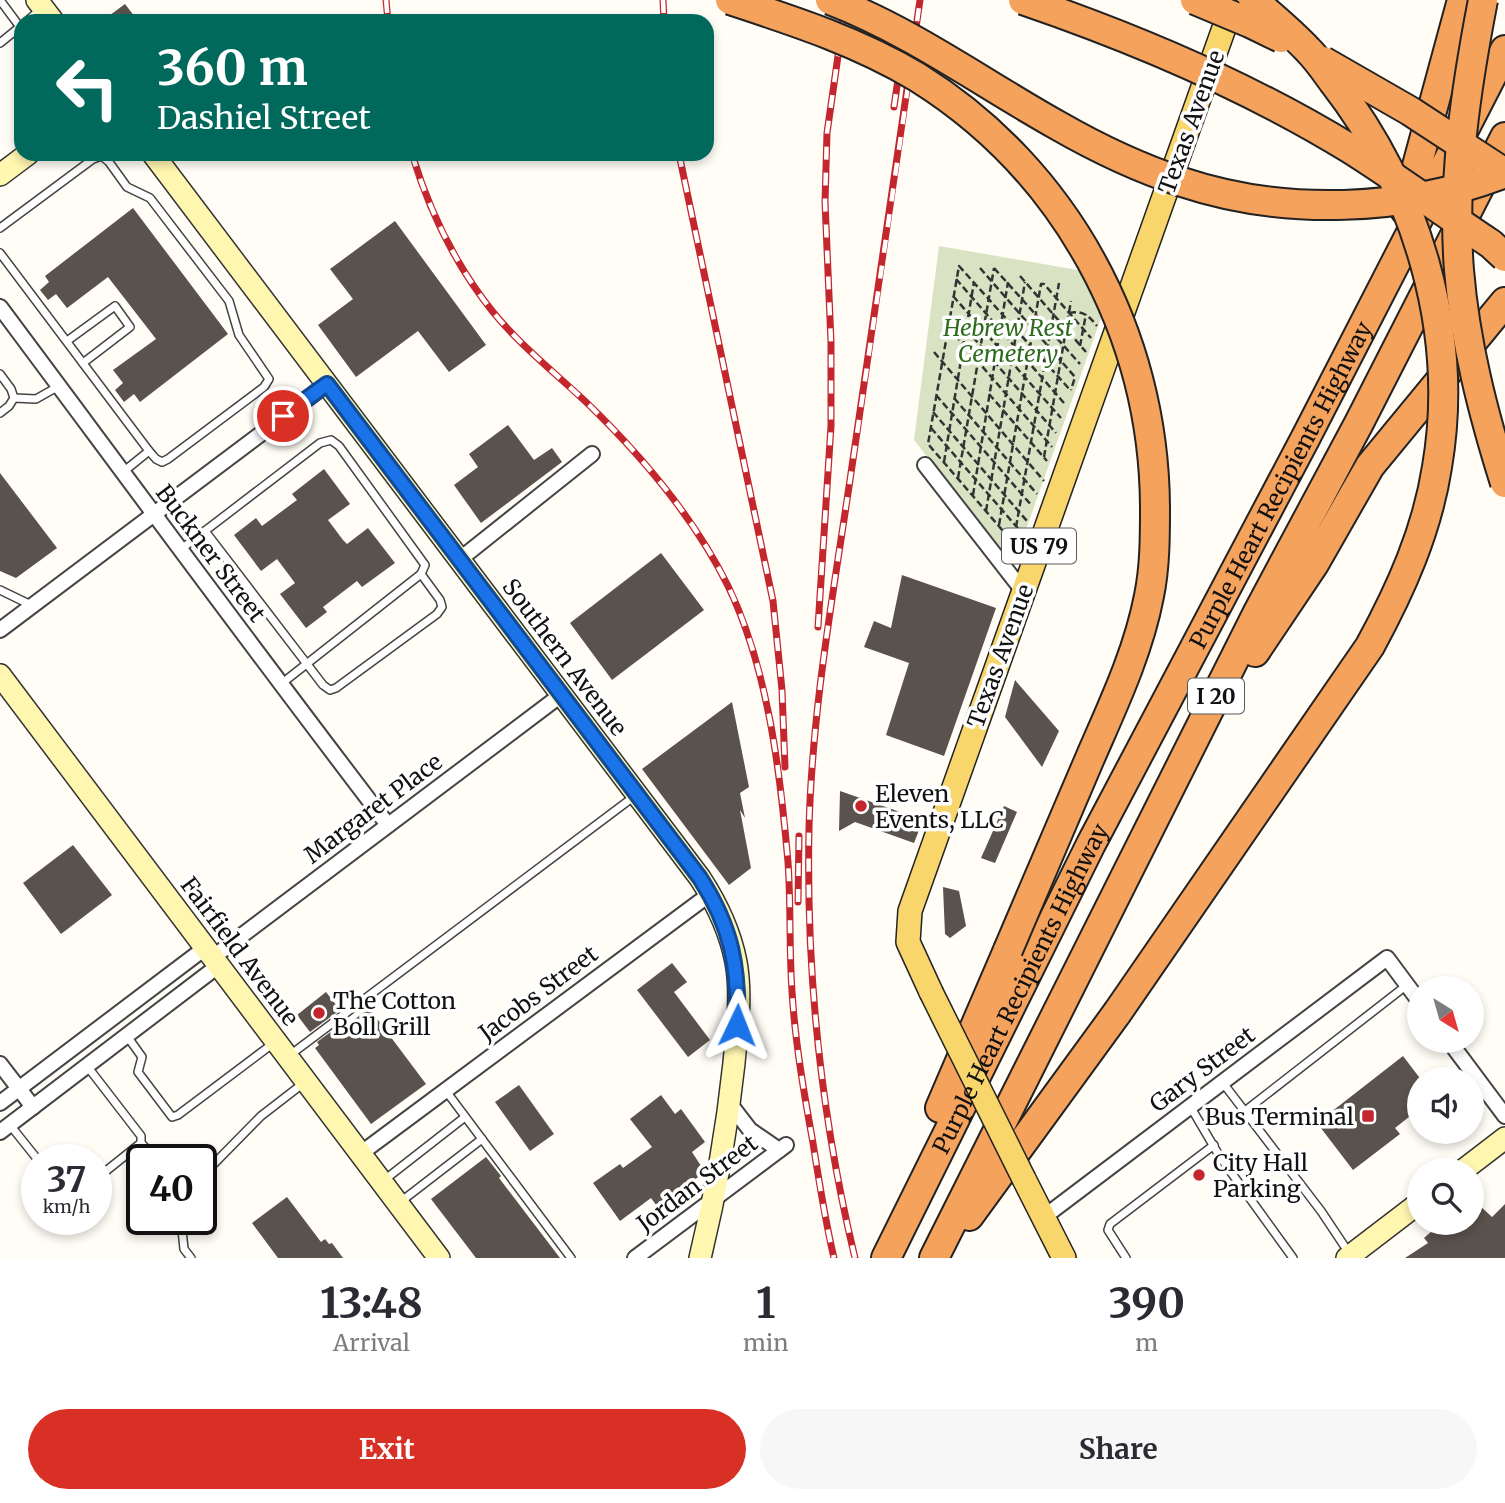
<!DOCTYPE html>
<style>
:root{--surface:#fff;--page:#f7f7f7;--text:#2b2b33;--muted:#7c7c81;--accent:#d93025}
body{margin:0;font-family:Merriweather,serif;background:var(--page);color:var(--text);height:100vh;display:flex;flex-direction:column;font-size:26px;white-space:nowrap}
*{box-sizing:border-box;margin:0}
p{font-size:23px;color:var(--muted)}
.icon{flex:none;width:38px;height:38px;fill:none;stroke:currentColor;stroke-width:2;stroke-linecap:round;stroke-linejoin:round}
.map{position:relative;height:1258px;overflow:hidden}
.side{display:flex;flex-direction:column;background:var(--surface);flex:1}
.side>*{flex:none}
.banner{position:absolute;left:14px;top:14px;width:700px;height:147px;border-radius:21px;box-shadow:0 4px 10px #0003;background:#00695c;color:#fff;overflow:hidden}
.needle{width:46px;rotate:143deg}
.buttons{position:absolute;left:1407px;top:976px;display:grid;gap:14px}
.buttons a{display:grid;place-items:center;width:77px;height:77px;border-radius:50%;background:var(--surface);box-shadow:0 4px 10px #0003;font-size:35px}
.speed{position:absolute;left:21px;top:1144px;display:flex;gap:14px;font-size:35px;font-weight:700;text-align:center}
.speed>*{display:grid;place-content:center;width:91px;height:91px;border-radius:50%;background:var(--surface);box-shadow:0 4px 10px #0003;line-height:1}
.speed small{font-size:18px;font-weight:400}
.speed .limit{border:4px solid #111;border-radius:10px;background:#fff;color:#111}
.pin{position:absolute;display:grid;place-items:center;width:60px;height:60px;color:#fff;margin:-30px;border:4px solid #fff;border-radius:50%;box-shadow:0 2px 7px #0007}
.me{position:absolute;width:77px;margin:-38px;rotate:2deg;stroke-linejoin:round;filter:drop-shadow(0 0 5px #0008)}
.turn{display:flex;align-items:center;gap:24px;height:147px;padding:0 28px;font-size:32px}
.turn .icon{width:91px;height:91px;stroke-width:2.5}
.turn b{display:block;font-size:49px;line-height:60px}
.eta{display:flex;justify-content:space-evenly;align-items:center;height:119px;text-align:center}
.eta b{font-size:42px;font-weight:700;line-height:49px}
.cta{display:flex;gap:14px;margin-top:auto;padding:14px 28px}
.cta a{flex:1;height:80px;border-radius:42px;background:var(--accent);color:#fff;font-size:28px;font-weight:700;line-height:80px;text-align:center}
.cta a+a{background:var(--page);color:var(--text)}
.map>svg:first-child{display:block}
.cemetery{fill:#d9e3c4}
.building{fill:#5a524d}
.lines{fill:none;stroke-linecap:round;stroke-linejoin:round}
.lane-casing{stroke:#444;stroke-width:10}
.street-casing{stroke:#444;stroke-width:18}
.secondary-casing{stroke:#333;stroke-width:24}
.primary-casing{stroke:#222;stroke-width:26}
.highway-casing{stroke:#222;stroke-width:32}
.path{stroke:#333;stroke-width:2.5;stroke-dasharray:7 3.5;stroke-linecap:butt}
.lane{stroke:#fff;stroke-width:7}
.street{stroke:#fff;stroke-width:14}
.secondary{stroke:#fff6b0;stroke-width:21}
.primary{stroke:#f9d66b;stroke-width:23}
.highway{stroke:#f5a25d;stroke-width:28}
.rail-casing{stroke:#c4262e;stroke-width:7}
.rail{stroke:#fff;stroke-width:4.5;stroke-dasharray:13;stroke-linecap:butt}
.primary-bridge-casing{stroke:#222;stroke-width:26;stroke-linecap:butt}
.highway-bridge-casing{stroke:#222;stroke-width:32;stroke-linecap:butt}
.primary-bridge{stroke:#f9d66b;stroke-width:23}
.highway-bridge{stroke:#f5a25d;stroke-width:28}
.route-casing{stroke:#114b97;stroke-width:18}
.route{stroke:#1a73e8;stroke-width:12}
.poi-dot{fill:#c4262e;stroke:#fff;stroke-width:2.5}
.labels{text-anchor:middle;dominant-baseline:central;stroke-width:7;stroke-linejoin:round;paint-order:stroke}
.shield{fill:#fff;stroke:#585858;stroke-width:2}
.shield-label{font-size:21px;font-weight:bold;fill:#111}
.street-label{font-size:23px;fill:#111;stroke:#fff}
.park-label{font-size:23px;font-style:italic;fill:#2f6b1f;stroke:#fff}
.poi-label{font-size:23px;fill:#111;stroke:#fff;text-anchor:start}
</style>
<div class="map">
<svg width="1505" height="1258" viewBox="0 0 1505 1258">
<rect width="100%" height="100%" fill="#fffdf5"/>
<!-- cemetery -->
<polygon class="cemetery" points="939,246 1089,272 1105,307 1013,566 914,440"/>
<!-- building -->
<g class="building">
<polygon points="125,4 138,21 102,21"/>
<polygon points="133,208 228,334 140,402 134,394 124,402 115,390 123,383 113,370 156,339 108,277 67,308 56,294 48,300 40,290 49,282 45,276"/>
<polygon points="395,221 486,345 449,372 418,331 356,377 318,325 353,299 330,269"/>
<polygon points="508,425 534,460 552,448 562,462 481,523 454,485 478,467 469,454"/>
<polygon points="324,469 350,504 328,520 343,540 347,544 368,528 395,563 362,587 357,581 323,607 327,612 306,628 280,594 295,583 277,559 261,571 234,535 256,518 262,526 297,500 292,494"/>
<polygon points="0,473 57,548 16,578 0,571"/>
<polygon points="661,553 704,610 612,680 570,623"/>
<polygon points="902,575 996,608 944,756 886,735 909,663 864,647 874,621 891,628"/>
<polygon points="1015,680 1059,731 1042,767 1005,717"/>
<polygon points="732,702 749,787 740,793 745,818 740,810 751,868 729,885 642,769"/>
<polygon points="840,791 923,820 914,843 855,822 839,831"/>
<polygon points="1004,806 1017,812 995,863 981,858"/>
<polygon points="73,845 112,895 61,934 23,883"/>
<polygon points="943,887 959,891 966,926 950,938 945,934"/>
<polygon points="672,963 687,982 674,992 710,1040 688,1057 637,990"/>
<polygon points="326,992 340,1010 310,1032 297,1015"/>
<polygon points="369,1008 426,1084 371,1124 315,1048 319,1045 317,1042 347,1020 350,1023"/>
<polygon points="1403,1056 1419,1077 1419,1109 1395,1128 1400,1134 1353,1170 1317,1123"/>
<polygon points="519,1085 554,1134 530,1151 495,1102"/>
<polygon points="661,1095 675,1114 681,1109 705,1142 692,1152 705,1172 671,1197 675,1203 662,1213 651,1198 620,1221 593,1183 620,1164 623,1168 652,1147 630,1119"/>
<polygon points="486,1157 501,1176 499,1178 560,1258 476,1258 431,1199"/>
<polygon points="287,1197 321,1242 325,1239 329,1244 332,1243 343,1258 278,1258 252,1223"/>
<polygon points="1478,1204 1492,1217 1505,1204 1505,1258 1405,1258 1428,1243 1424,1238 1441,1223 1472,1223 1472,1208"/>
</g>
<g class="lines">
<!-- lane casing -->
<g class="lane-casing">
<g id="lane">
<polyline points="0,0 20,27"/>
<polyline points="27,21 40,10"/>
<polyline points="0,43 21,26"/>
<polyline points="0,228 93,159 102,156 109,162 127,187 150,198 229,301 239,335 269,379 264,387 168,459 162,462 156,459 149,451"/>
<polyline points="0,253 149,451 123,472"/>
<polyline points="67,341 115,306 130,327 83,363"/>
<polyline points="0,374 11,389 14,398 9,406 0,413"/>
<polyline points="14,398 36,399 59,386"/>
<polyline points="205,531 323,685 330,690 336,688 437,614 442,607 440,600 421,574"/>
<polyline points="180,550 320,443 331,440 339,446 425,565 421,574 281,684"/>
<polyline points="0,590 31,605"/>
<polyline points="127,1036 142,1057 138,1072 172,1117 178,1115 275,1042"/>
<polyline points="290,1055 636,795"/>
<polyline points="87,1066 141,1136 141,1143 96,1179"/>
<polyline points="1223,1083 1321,1211 1349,1253"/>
<polyline points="446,1091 571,1258"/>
<polyline points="1190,1106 1220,1157 1293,1258"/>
<polyline points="1245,1111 1407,985"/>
<polyline points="10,1125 38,1160"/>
<polyline points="141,1143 157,1160"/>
<polyline points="201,1177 261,1116 305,1082"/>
<polyline points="383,1181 465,1117"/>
<polyline points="399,1203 482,1139"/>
<polyline points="181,1220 184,1249 191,1258"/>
<polyline points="1126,1258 1108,1230 1110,1224 1214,1145"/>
</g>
</g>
<!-- street casing -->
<g class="street-casing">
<g id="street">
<path d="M0,307C129,480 257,654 388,825"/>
<polyline points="925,465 1023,591"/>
<polyline points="459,560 592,454"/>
<polyline points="0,630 327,384"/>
<polyline points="212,958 561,695"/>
<polyline points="1449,1041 1505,1116"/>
<polyline points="0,1064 33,1107"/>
<polyline points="0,1103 205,948"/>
<polyline points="730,1104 750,1130 779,1150"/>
<polyline points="0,1132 218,966"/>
<polyline points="360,1154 710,894"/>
<polyline points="1044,1217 1387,958 1419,1001"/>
<polyline points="635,1258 786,1145"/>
</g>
</g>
<!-- secondary casing -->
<g class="secondary-casing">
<g id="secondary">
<polyline points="37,0 53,21"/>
<path d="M153,154L700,878C717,904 730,931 736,962C742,995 737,1029 734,1063C727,1129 716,1193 700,1258"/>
<polyline points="0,175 28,154"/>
<polyline points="0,675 439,1258"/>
<polyline points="1462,1171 1505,1138"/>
<polyline points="1347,1258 1419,1203"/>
</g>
</g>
<!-- primary casing -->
<g class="primary-casing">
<g id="primary">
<polyline points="931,992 908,942 910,911 1234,0"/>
<polyline points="1024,1179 1064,1258"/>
</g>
</g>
<!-- highway casing -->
<g class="highway-casing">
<g id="highway">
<polyline points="1405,210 1462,0"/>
<polyline points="1255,652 1314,564 1370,466 1505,302"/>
<polyline points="940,1108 1008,950"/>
<polyline points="969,1216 1117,1013"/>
<path id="s1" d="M886,1258L1091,844L1306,437L1505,50"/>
<polyline points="934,1258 1258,612 1359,423 1505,137"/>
</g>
</g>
<!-- path -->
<g class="path">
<polyline points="980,268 1075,377 1071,390"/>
<polyline points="994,268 1080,364"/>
<polyline points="1020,276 1086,352"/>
<polyline points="956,279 1064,403"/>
<polyline points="953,296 1061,418"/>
<path d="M1069,313C1083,310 1089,316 1097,326"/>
<polyline points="948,327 1052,447"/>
<polyline points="966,329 1056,433"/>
<polyline points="1080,346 1086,314"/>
<polyline points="934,352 1044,481"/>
<polyline points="989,394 1047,461"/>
<polyline points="936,395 1032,506"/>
<polyline points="954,398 1037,494"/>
<polyline points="933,412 1027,521"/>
<polyline points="931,428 1022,533"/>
<polyline points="1044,457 1071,301"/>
<polyline points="944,462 974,282"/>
<polyline points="958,478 994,268"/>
<polyline points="973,495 1008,282"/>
<polyline points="986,511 1025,282"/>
<polyline points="999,525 1041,284 1044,284 1091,338"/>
<polyline points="1016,527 1059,283"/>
<polyline points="1016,546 928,444 959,266 1071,391"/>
</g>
<!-- lane -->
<use href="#lane" class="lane"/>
<!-- street -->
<use href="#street" class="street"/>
<!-- secondary -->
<use href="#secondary" class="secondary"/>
<!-- primary -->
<use href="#primary" class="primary"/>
<!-- highway -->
<use href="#highway" class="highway"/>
<!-- rail casing -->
<g class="rail-casing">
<g id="rail">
<polyline points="386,0 388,21"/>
<polyline points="663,0 664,21"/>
<polyline points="894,107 905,31"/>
<path d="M412,154C429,210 456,266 493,312C520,345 554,372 586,402C641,455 694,517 728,586C768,669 780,770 788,862C791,904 789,948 792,991C795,1042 804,1093 813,1143C819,1181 825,1220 834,1258"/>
<polyline points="679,154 773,601 782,690 785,767"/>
<polyline points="818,627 831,426 831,342 825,202 827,133 846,0"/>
<polyline points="798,902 799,836"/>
<path d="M855,1258C821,1117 806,972 809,828C812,711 833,595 850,480C874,320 898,160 920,0"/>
</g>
</g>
<!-- rail -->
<use href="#rail" class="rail"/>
<!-- primary-bridge casing -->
<g class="primary-bridge-casing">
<polyline id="primary-bridge" points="931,992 1024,1179"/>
</g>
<!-- highway-bridge casing -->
<g class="highway-bridge-casing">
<g id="highway-bridge">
<path d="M730,0C794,21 859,42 917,77C1066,170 1154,333 1155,507C1155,536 1155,567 1149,596C1138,653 1113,705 1090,758C1063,822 1035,886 1008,950"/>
<path d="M830,0C911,31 982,83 1057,125C1097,148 1139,168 1182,182C1284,216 1405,212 1505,173"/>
<path d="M1023,0C1137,39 1246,85 1349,148C1397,178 1444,213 1491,244L1505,257"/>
<polyline points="1195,0 1250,23 1281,38"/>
<path d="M1483,0C1466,88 1452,180 1459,270C1465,343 1483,413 1505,483"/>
<polyline points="1323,61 1410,111 1505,173"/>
<path d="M1117,1013L1370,646C1401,589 1427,531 1437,467C1460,333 1417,190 1334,83C1326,72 1318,60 1308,50C1291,32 1272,16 1253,0"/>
</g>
</g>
<!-- primary-bridge -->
<use href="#primary-bridge" class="primary-bridge"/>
<!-- highway-bridge -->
<use href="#highway-bridge" class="highway-bridge"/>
</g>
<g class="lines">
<!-- route casing -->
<g class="route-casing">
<path id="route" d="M283,416L327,384L700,878C732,928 739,967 737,1025"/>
</g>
<!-- route -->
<use href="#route" class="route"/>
</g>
<!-- markers -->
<g class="poi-dot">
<circle cx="861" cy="806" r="7"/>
<circle cx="319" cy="1013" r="7"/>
<rect x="1361" y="1109" width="14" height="14" rx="3.5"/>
<circle cx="1199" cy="1175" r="7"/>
</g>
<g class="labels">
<!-- shield labels -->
<g class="shield">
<rect x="1002" y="528.5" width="74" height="35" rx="5"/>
<rect x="1188" y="678.5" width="56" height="35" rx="5"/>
</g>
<g class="shield-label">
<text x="1039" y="546">US 79</text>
<text x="1216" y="696">I 20</text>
</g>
<!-- street labels -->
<g class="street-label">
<text transform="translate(1191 122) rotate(-70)">Texas Avenue</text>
<text stroke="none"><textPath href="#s1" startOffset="868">Purple Heart Recipients Highway</textPath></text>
<text transform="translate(211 553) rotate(53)">Buckner Street</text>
<text transform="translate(1000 656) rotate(-70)">Texas Avenue</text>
<text transform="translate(565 657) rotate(53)">Southern Avenue</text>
<text transform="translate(373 808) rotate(-37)">Margaret Place</text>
<text transform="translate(240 951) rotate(53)">Fairfield Avenue</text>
<text stroke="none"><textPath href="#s1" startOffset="301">Purple Heart Recipients Highway</textPath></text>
<text transform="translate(538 993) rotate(-37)">Jacobs Street</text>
<text transform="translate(1202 1069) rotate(-37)">Gary Street</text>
<text transform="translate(697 1183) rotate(-37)">Jordan Street</text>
</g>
<!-- park labels -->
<g class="park-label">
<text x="1008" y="327">Hebrew Rest<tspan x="1008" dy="26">Cemetery</tspan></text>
</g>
<!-- poi labels -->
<g class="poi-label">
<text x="875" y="793">Eleven<tspan x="875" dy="26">Events, LLC</tspan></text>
<text x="333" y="1000">The Cotton<tspan x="333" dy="26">Boll Grill</tspan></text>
<text x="1354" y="1116" text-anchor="end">Bus Terminal</text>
<text x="1213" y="1162">City Hall<tspan x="1213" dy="26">Parking</tspan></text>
</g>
</g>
</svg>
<div class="buttons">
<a><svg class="needle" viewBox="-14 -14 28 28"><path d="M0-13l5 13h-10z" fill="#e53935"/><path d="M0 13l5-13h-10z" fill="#7c7c81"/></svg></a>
<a><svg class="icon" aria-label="sound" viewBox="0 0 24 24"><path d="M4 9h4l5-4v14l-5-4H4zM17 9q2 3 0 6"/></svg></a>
<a><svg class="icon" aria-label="search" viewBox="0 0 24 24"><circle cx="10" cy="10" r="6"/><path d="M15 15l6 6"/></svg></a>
</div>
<div class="speed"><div>37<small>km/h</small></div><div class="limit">40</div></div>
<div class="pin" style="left:283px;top:416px;background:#d93025"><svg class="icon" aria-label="arrive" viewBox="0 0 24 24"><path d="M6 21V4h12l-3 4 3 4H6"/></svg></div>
<svg class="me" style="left:737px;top:1025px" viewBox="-20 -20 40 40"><path d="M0-17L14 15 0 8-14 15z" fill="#1a73e8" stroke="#fff" stroke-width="4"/></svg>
<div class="banner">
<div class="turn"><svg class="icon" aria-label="left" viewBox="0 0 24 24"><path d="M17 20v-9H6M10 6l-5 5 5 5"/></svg><div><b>360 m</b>Dashiel Street</div></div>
</div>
</div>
<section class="side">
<div class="eta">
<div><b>13:48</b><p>Arrival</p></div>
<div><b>1</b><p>min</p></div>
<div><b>390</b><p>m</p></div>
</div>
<div class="cta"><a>Exit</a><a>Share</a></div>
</section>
